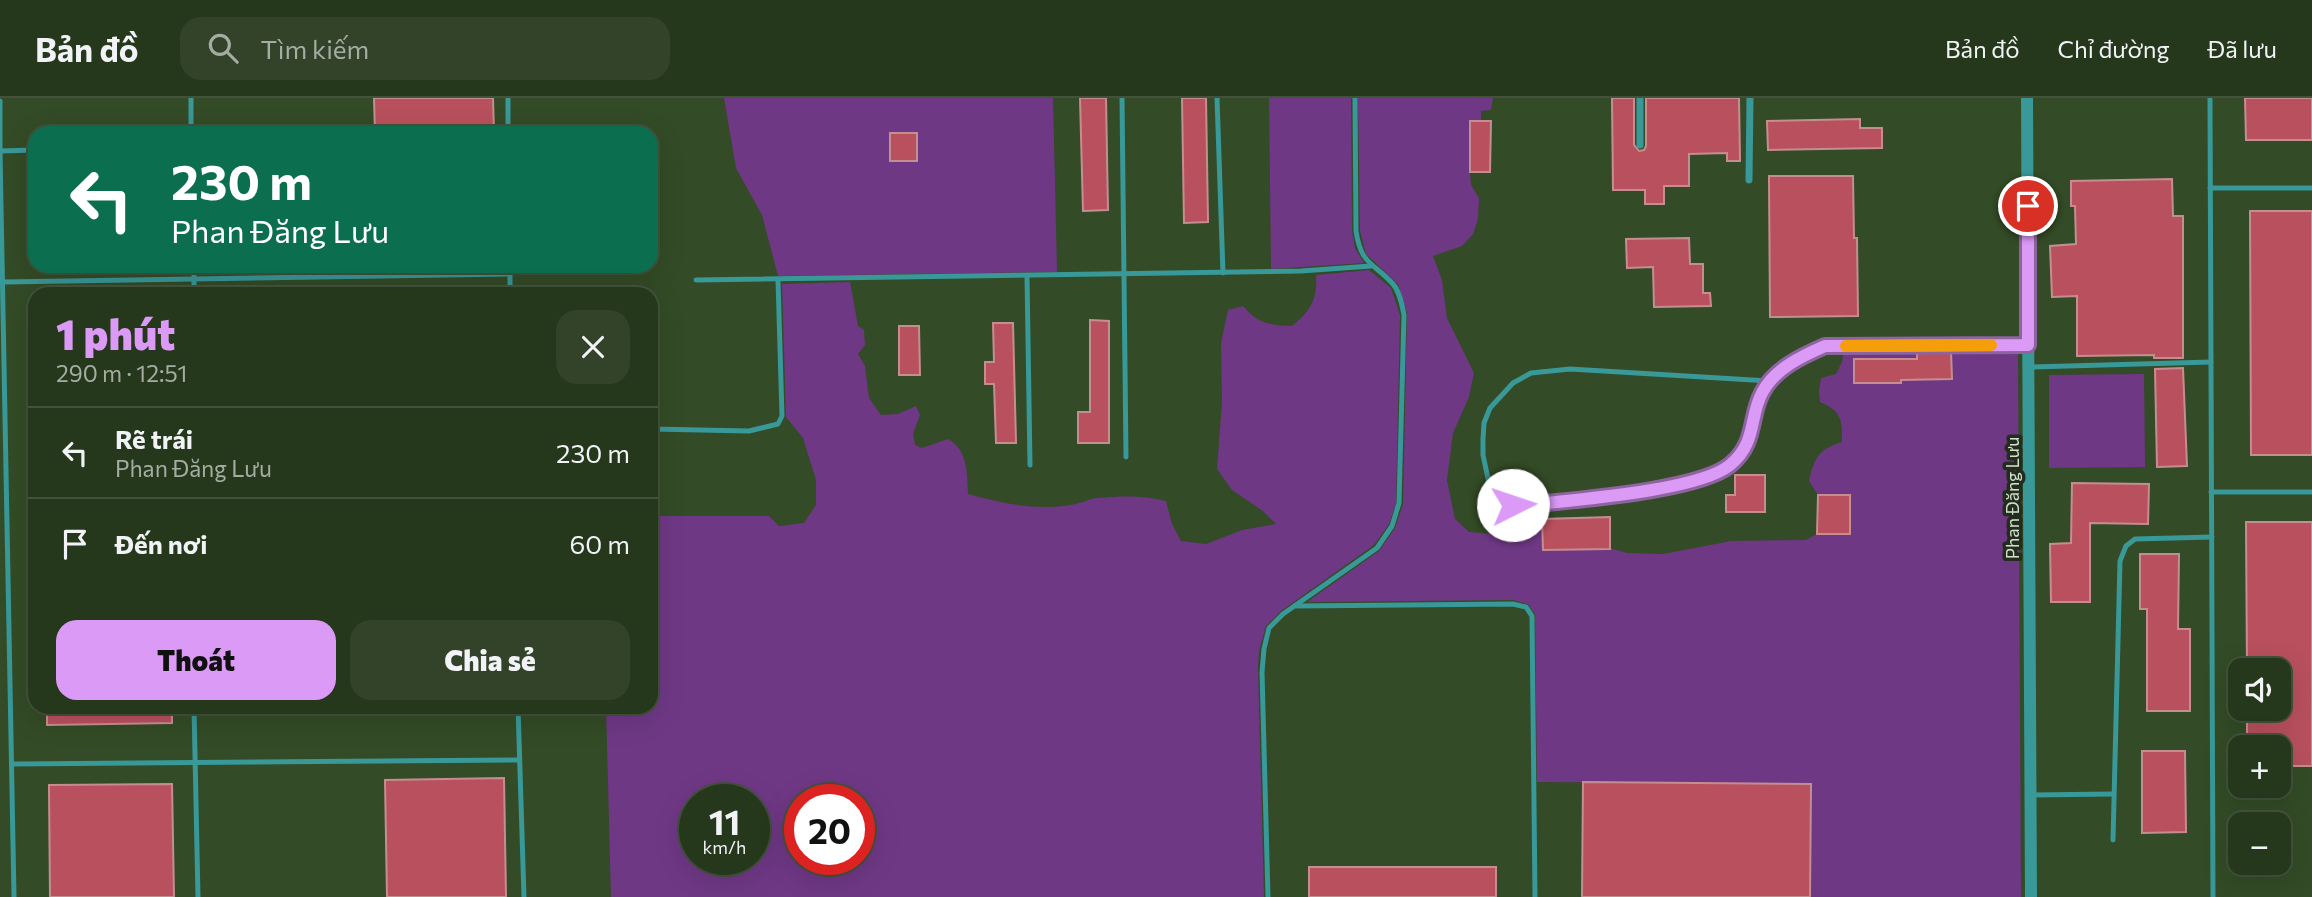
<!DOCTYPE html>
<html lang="vi">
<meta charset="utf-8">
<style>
:root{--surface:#26381c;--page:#324329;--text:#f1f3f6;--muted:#a4aca3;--line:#42523b;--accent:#da9af6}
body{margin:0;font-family:Commissioner,sans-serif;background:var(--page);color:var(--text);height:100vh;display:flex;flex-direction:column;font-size:26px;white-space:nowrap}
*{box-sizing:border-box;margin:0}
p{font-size:23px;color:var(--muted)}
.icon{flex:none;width:38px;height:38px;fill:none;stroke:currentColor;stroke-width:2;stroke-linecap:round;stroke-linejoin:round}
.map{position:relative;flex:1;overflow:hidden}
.panel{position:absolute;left:28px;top:189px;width:630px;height:427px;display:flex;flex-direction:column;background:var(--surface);border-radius:21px;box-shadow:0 7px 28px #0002,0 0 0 2px var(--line)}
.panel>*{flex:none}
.top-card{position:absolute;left:28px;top:28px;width:630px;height:147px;border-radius:21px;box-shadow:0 7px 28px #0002,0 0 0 2px var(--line);background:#0b6e4f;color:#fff;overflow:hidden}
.fabs{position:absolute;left:2228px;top:560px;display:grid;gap:14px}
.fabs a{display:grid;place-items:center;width:63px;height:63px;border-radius:14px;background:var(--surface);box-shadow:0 7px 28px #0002,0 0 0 2px var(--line);font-size:35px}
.speed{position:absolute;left:679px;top:686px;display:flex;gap:14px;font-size:35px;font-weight:700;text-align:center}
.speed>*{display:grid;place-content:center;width:91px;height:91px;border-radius:50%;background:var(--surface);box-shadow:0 7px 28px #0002,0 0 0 2px var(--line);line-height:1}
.speed small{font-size:18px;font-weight:400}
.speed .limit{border:10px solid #d22;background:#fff;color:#111}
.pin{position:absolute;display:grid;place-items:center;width:60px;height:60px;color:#fff;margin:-30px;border:4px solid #fff;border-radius:50%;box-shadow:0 2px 7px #0007}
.me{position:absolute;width:77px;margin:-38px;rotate:86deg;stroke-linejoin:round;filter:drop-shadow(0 0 5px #0008)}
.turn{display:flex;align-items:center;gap:24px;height:147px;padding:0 28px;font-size:32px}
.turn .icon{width:91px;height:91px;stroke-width:2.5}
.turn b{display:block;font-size:49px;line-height:60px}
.round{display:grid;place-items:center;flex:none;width:74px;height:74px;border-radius:21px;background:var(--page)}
.headline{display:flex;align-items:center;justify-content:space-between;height:119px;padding:0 28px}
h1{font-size:42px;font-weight:800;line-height:52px;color:var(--accent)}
.cta{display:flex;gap:14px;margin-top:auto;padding:14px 28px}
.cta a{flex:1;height:80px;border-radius:21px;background:var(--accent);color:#111;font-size:28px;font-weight:800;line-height:80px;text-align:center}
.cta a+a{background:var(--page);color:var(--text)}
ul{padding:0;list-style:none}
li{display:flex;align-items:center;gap:21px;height:91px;padding:0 28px;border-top:2px solid var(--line)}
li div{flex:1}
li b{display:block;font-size:26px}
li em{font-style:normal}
header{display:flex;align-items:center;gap:42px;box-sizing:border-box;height:98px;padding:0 35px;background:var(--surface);border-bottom:2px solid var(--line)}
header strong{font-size:33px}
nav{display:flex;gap:38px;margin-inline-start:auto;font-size:24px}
.search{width:490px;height:63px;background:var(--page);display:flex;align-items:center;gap:18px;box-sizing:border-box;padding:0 24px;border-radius:21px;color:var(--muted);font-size:26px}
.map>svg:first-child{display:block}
.green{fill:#6f3885;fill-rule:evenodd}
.building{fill:#b8505d;stroke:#c48e91;stroke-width:2}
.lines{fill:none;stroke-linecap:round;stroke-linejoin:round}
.service{stroke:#399898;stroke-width:5}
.minor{stroke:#399898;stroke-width:7}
.tertiary{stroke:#399898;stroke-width:12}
.route-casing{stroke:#8e64a0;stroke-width:18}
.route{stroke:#da9af6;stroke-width:12}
.slow{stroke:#f59e0b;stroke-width:12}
.labels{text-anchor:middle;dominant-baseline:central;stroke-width:7;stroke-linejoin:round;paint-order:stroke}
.street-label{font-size:18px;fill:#d1e0ca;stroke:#222d1d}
</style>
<header>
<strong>Bản đồ</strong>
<div class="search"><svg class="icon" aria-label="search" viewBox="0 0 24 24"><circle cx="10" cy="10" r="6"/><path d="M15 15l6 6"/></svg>Tìm kiếm</div>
<nav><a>Bản đồ</a><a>Chỉ đường</a><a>Đã lưu</a></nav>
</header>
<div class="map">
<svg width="2312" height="799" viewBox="0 0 2312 799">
<rect width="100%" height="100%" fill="#334b26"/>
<!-- green -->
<g class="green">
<polygon points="724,0 1053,0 1057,174 778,178 762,117 736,70"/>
<polygon points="1269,0 1351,0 1352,133 1355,150 1364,165 1271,171"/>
<path d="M1358,0H1493L1491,12L1481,13V23H1470V74L1471,87L1479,100L1478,121L1473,136L1462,148L1433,158L1442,182L1447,220L1474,275L1469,299L1453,335L1447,382L1455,421L1469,434L1492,436L1526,429L1542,421L1543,452L1610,450L1627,455L1663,456L1731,443L1806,442L1817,436H1849L1850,398L1818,397L1809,383C1814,360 1819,351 1842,344C1842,322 1842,313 1820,304L1819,293L1821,280L1836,276L1842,264L1844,251H2018L2021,799H1810V686L1537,684L1535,516L1528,506L1513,502L1307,504L1379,453L1395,430L1403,406L1407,215L1398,186L1366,156L1360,133Z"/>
<path d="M1369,172L1391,190L1400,217L1396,405L1389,426L1374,447L1281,513L1266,528L1259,553L1258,569L1264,799H611L606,609H651V418H769L779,428L804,425L816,407V382L803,340L786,319L782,186L850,184L858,228L864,232L865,247L858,256L865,268L869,300L881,317L898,316L916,308L920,317L913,336L915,347L922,350L948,341C968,352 967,375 968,396C1000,405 1036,413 1070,407C1079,406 1087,402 1096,400C1120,398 1143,397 1166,403L1172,426L1181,443L1206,446L1242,432L1276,426L1263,413L1232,392L1217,371L1222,304L1221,245L1228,212L1243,208C1258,226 1269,227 1292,228C1310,214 1318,200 1316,177ZM695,702H754V761H695ZM800,702H859V761H800Z"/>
<polygon points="2144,276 2145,369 2049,370 2049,277"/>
</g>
<!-- building -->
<g class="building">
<polygon points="374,0 493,0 494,35 375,35"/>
<polygon points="1080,0 1106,0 1108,112 1083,113"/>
<polygon points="1182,0 1206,0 1208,124 1184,125"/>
<polygon points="1612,0 1634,0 1634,47 1639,53 1644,52 1646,48 1646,0 1739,0 1740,63 1727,63 1727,55 1689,56 1689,88 1664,88 1664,106 1645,106 1645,92 1613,92"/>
<polygon points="2245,0 2312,0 2312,42 2246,42"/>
<polygon points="1860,21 1860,30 1882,30 1882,50 1768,52 1767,23"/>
<polygon points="1470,23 1491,23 1490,74 1470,74"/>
<rect x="890" y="35" width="27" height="28"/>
<polygon points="1769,78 1853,78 1854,140 1857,140 1858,218 1770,219"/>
<polygon points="2172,81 2173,118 2183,118 2183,260 2154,260 2154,257 2077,258 2077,198 2052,199 2050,148 2076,146 2075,108 2071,108 2071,83"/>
<polygon points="2250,113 2312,113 2312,357 2251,357"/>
<polygon points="1689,140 1690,166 1703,166 1703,195 1710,195 1711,208 1654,209 1653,169 1627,170 1626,141"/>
<polygon points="1090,222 1109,223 1109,345 1078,345 1078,314 1090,314"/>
<polygon points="993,225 1013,225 1016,345 996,345 994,286 985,286 985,264 994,264"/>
<polygon points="899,228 919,228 920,277 899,277"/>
<polygon points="1951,253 1952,281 1901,282 1901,285 1854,285 1854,261 1917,261 1917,254"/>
<polygon points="2183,270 2187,368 2157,369 2155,271"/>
<polygon points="1735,377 1765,377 1765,414 1726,414 1726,397 1735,397"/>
<polygon points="2072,385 2149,386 2148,426 2090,425 2090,504 2051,504 2050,446 2071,445"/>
<polygon points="1818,397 1850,397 1850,436 1817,436"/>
<polygon points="1610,419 1610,451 1543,452 1542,421"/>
<polygon points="2246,424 2312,424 2312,668 2278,668 2278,649 2247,649 2247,611 2278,611 2278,572 2247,572"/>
<polygon points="2140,456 2179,456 2178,531 2190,531 2190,613 2147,613 2147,511 2140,511"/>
<polygon points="47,609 172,609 172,625 47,627"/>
<polygon points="2142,653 2185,653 2186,734 2142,735"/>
<polygon points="504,680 506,799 387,799 385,682"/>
<polygon points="1583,684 1811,686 1810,799 1582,799"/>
<polygon points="172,686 174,799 50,799 49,687"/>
<rect x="1309" y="769" width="187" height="30"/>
</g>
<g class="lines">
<!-- service -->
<g class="service">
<polyline points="191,0 191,35"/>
<polyline points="508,0 508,35"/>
<polyline points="1122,0 1126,359"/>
<polyline points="1217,0 1223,175"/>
<polyline points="2210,0 2213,799"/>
<polyline points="0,3 0,53 35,52"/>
<polyline points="0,53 14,799"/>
<polyline points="2210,90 2312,90"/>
<polyline points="194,168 194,196"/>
<polyline points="510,168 510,196"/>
<polyline points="1027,178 1030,367"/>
<polyline points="696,182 1301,173 1371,168"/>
<polyline points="4,184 510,176"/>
<polyline points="2029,269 2211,264"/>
<path d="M1769,283L1570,271L1531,275L1513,285L1490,310L1484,325L1483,341V357L1490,390L1497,401L1512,407H1527C1573,402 1698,393 1730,367C1756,345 1750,319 1762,295C1774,271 1802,258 1825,248L2028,247"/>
<polyline points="651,331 749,333 778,326 782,318 778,182"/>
<polyline points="2211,394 2312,394"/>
<polyline points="1296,508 1513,506 1526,509 1532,518 1535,799"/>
<polyline points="194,609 198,799"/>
<polyline points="518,609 524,799"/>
<polyline points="13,666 519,662"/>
<polyline points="2030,697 2113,696"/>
<polyline points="2113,742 2120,463 2126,448 2135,441 2212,439"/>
<path d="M1268,799L1262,574L1264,551L1269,530L1283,516L1377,450L1392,428L1399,405L1404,217C1402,207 1400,194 1393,186C1373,164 1361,167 1356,133L1355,0"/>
</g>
<!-- minor -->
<g class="minor">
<polyline points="1640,0 1640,47"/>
<polyline points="1749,82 1750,0"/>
</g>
<!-- tertiary -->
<polyline class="tertiary" points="2027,0 2031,799"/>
</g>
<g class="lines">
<!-- route casing -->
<g class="route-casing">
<path id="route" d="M1513,407H1527C1572,402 1699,393 1730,367C1757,345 1749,319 1762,295C1774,271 1802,258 1825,248L2028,247V108"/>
</g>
<!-- route -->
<use href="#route" class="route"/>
<!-- slow -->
<polyline class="slow" points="1846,248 1991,247"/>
</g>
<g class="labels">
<!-- street labels -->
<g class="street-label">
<text transform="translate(2012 400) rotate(-90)">Phan Đăng Lưu</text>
</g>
</g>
</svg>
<div class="fabs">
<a><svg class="icon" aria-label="sound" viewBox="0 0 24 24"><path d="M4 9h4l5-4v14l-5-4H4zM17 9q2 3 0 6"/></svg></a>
<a>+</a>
<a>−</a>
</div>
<div class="speed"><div>11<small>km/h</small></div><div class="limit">20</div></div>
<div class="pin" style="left:2028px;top:108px;background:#d93025"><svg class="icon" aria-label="arrive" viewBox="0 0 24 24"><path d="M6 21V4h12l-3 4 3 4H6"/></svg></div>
<svg class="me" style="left:1513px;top:407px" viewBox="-20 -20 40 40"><circle r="19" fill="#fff"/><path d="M0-13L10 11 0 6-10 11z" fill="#da9af6"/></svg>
<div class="top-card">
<div class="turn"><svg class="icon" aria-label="left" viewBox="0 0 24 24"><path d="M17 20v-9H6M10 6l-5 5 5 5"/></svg><div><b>230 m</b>Phan Đăng Lưu</div></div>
</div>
<section class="panel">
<div class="headline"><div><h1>1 phút</h1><p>290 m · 12:51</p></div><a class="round"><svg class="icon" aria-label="close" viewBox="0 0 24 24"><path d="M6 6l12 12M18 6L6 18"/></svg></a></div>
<ul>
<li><svg class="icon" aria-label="left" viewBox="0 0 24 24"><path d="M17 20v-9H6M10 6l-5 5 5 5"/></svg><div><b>Rẽ trái</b><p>Phan Đăng Lưu</p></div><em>230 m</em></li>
<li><svg class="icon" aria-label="arrive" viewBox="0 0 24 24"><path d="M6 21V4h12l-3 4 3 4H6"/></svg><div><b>Đến nơi</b></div><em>60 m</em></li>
</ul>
<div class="cta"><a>Thoát</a><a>Chia sẻ</a></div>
</section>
</div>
